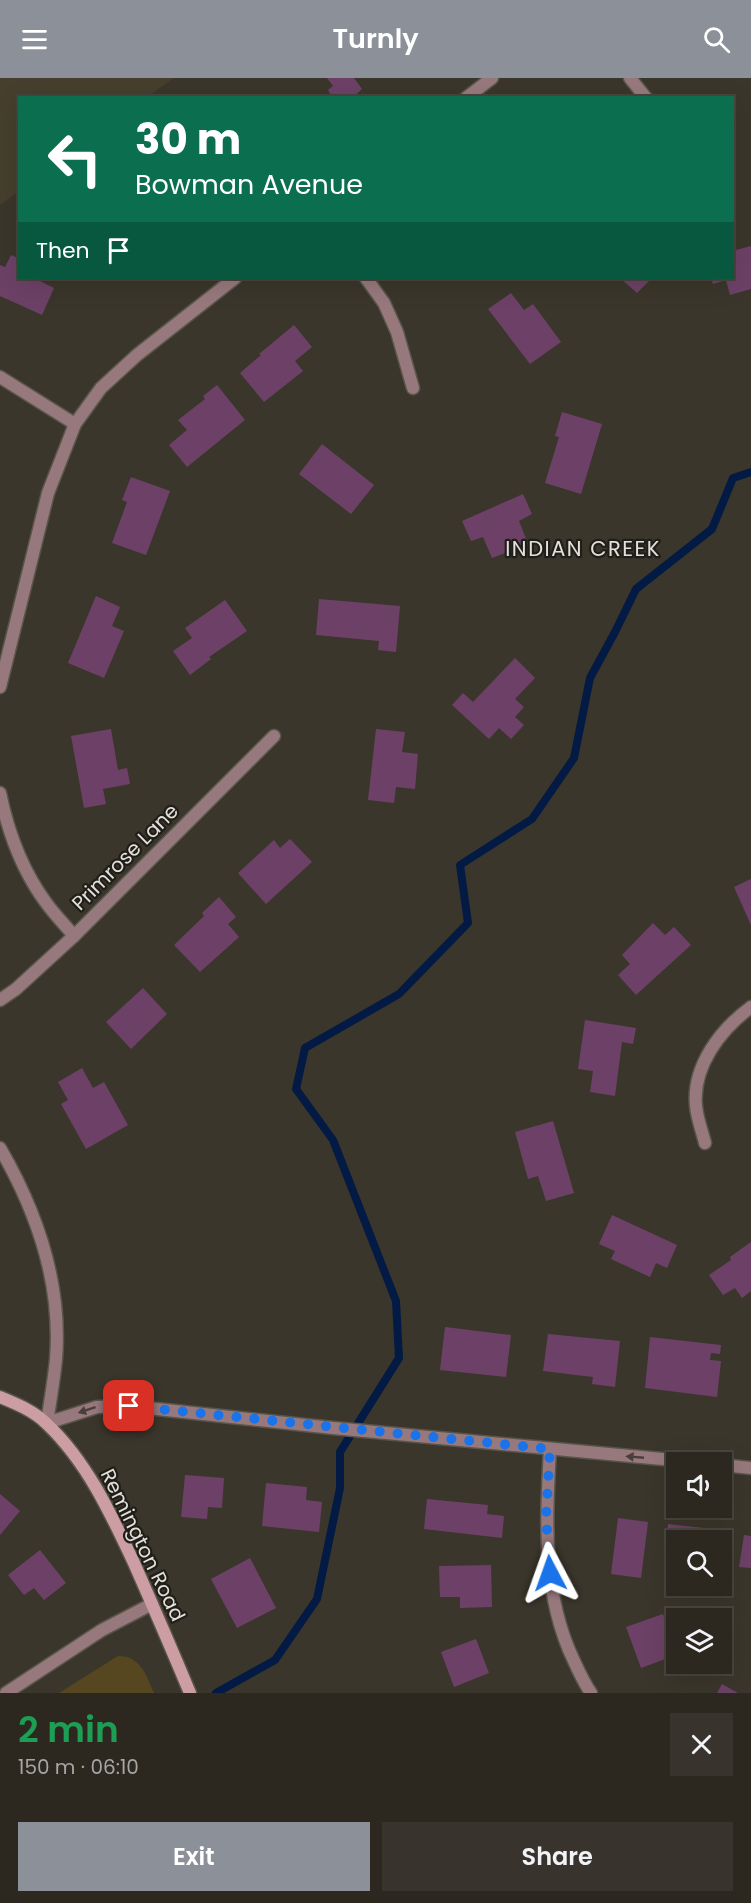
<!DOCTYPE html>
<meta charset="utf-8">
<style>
:root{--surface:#2c2820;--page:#38342d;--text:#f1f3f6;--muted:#a6a6a5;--line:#48443e;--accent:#8c9099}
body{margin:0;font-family:Poppins,sans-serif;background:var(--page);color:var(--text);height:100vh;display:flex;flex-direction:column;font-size:22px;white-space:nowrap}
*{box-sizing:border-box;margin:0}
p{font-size:20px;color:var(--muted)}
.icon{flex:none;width:33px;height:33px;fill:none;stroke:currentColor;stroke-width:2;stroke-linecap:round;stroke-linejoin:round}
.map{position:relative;height:1615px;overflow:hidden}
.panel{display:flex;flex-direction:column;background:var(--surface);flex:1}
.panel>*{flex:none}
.hud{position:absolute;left:18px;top:18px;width:716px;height:183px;border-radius:0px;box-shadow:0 6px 24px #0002,0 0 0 2px var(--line);background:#0b6e4f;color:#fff;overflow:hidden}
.tools{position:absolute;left:666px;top:1374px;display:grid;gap:12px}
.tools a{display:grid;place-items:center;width:66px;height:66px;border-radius:0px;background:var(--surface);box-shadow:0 6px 24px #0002,0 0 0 2px var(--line);font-size:30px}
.pin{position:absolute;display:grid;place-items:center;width:51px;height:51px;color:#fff;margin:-26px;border-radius:12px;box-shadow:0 3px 9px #0006}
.me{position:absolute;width:66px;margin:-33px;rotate:356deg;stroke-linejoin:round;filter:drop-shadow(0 0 4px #0008)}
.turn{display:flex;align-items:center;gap:21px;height:126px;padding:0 18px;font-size:27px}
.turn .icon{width:78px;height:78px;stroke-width:2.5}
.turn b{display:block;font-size:42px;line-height:51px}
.then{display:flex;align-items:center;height:57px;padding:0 18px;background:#0003;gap:12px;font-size:22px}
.round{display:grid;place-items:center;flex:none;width:63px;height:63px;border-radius:0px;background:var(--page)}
.overview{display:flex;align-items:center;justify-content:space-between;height:102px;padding:0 18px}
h1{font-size:36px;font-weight:600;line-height:45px;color:#1e9e55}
.cta{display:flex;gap:12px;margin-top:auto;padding:12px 18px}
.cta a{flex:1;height:69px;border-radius:0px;background:var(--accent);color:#fff;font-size:24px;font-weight:600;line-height:69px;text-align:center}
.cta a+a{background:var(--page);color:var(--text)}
header{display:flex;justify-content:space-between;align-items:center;height:78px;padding:0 18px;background:var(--accent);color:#fff;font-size:27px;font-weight:600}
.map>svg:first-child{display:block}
.built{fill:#463f2e}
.green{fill:#574720}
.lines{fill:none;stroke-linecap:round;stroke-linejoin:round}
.stream{stroke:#031b44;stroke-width:8}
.building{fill:#6d4167}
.street-casing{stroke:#59554a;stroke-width:15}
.secondary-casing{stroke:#59554a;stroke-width:15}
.street{stroke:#97797d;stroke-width:12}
.secondary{stroke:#cc9ea4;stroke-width:12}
.oneway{fill:#4a3e3c}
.route{stroke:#1a73e8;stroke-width:10;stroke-dasharray:0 18}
.labels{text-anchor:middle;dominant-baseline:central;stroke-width:4.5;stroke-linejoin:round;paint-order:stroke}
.street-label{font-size:20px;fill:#e3e0da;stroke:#201e19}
.neighbourhood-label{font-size:21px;letter-spacing:1.5px;fill:#e3e0da;stroke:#201e19}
</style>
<header><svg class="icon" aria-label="menu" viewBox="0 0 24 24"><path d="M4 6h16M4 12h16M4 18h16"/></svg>Turnly<svg class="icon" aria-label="search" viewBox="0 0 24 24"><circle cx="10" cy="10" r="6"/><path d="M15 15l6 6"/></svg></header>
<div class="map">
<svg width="751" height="1615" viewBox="0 0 751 1615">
<rect width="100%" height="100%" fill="#3b362b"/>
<!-- built -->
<polygon class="built" points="0,0 174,0 147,19 20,20 19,113 0,127"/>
<!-- green -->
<path class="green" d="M118,1578C141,1578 146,1597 154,1615H59Z"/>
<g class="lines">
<!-- stream -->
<polyline class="stream" points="216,1615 275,1582 317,1521 340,1410 340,1374 399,1280 396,1223 333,1062 296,1011 305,970 399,916 468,845 460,787 532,741 574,680 590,600 615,554 636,511 712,451 733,400 751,394"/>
</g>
<!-- building -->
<g class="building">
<polygon points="327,0 354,0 362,11 352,20 333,20 328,12 333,8"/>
<polygon points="751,168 751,211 730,217 726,202 713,206 711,200 732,200 732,173"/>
<polygon points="11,177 20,181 20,200 40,200 38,202 54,210 42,237 0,218 0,187 5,189"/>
<polygon points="620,200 652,200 637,215"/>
<polygon points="511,215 524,232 533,226 561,264 530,286 488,231"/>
<polygon points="294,247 312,269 295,283 303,293 264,324 240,295 261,277 259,276"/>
<polygon points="217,307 245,342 187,389 169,367 187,352 178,342 205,321 203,318"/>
<polygon points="562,334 602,346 581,416 545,405 559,359 555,358"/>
<polygon points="322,366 374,407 351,436 299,396"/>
<polygon points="131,399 170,413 146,477 112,465 127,424 122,422"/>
<polygon points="523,416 532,436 519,443 528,466 492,480 483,459 471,463 462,443"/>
<polygon points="96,518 120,529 112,548 124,553 104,600 68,585"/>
<polygon points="319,521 400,528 396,574 378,572 379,563 316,557"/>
<polygon points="225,522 247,553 209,579 211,581 190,597 173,573 192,560 185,550"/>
<polygon points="515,580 535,600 515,621 524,629 515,639 524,647 511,661 499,650 489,661 452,627 463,615 473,624"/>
<polygon points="111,651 118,692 127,690 130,706 103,711 106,726 84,730 71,658"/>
<polygon points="376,651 405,654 402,674 418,676 415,711 396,709 394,725 368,722"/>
<polygon points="290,761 312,784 266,826 238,795 274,762 280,770"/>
<polygon points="751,801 751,847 734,809"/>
<polygon points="219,819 236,839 228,846 239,859 200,894 174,867 204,838 202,835"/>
<polygon points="653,845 665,857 674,849 691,867 636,917 618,897 630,886 622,877"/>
<polygon points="143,910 167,936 131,971 106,944"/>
<polygon points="585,942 636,950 633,966 622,964 615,1018 590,1014 593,993 578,991"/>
<polygon points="82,990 93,1010 104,1004 128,1047 86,1071 61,1026 68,1022 58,1004"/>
<polygon points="553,1043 574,1115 546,1123 538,1098 528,1101 515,1054"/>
<polygon points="612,1137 677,1167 667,1190 656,1185 650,1199 611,1181 615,1173 599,1166"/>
<polygon points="751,1164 751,1213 742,1220 735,1210 723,1217 709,1197 731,1182 730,1179"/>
<polygon points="445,1249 511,1257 506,1299 440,1292"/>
<polygon points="548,1256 620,1263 615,1309 592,1306 593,1299 543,1293"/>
<polygon points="650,1259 721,1267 720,1276 711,1275 710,1282 721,1283 717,1319 645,1310"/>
<polygon points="185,1397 224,1400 222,1430 208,1429 207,1441 181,1439"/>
<polygon points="266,1405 307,1409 306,1422 322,1424 319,1454 262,1448"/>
<polygon points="0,1416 20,1433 0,1457"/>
<polygon points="427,1421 488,1427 487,1436 504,1438 502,1460 424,1451"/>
<polygon points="618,1440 648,1444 641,1500 611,1496"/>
<polygon points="668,1446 722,1452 721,1462 676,1462 676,1482 664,1481"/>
<polygon points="744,1457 751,1458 751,1490 739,1489"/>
<polygon points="40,1472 66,1505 44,1522 34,1510 24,1517 8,1497"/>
<polygon points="250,1480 276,1530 237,1550 211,1501"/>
<polygon points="491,1487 492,1529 460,1530 460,1519 440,1519 439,1488"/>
<polygon points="663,1536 676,1573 676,1577 641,1590 626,1549"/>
<polygon points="476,1561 489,1595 454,1609 441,1574"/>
<polygon points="722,1606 738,1615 717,1615"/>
</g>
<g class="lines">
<!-- street casing -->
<g class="street-casing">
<g id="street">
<polyline points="630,0 646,20"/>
<polyline points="466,20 492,0"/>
<polyline points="366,200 384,225 397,254 413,310"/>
<polyline points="0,299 75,346"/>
<polyline points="0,609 48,415 75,346 101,310 137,277 235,200"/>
<path d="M0,715C8,754 23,794 47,826C55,837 65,847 74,858"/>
<polyline points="0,922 16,911 74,858 274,658"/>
<path d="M705,1065C702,1053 697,1040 696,1028C692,988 721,951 751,929"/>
<path d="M0,1070C37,1134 62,1206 56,1281C54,1302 50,1324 47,1345L97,1329L129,1328L333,1350L694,1384"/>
<path d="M550,1371C546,1443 542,1517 574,1583C579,1594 584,1605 591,1615"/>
<polyline points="722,1387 751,1390"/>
<polyline points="6,1615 102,1552 152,1526"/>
</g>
</g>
<!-- secondary casing -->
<g class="secondary-casing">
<path id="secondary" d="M0,1319C17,1326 34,1333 47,1346C87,1384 111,1436 134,1485C153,1528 172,1572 190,1615"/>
</g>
<!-- street -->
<use href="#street" class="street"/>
<!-- secondary -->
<use href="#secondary" class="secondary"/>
</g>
<!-- one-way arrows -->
<defs><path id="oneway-solid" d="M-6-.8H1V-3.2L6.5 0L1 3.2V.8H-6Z" transform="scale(1.5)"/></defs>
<g class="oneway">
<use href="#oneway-solid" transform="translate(87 1332) rotate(162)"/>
<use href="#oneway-solid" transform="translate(635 1379) rotate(-175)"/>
</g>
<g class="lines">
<!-- route -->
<polyline class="route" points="129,1328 550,1371 546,1439 550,1495"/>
</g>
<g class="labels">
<!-- street labels -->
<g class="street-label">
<text transform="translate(125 779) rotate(-45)">Primrose Lane</text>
<text transform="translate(143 1467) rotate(64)">Remington Road</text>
</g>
<!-- neighbourhood labels -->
<g class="neighbourhood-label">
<text x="583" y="470">INDIAN CREEK</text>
</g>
</g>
</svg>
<div class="tools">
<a><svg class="icon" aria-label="sound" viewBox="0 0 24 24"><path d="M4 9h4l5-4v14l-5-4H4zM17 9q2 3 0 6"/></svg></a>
<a><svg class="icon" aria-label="search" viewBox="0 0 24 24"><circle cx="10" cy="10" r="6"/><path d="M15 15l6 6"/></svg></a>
<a><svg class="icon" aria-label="layers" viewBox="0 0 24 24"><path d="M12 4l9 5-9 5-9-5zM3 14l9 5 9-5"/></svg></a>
</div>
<div class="pin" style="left:129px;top:1328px;background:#d93025"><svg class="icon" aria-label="arrive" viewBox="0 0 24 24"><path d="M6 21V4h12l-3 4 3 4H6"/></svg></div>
<svg class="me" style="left:550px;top:1495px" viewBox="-20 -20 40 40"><path d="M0-17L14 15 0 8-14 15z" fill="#1a73e8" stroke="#fff" stroke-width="4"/></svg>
<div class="hud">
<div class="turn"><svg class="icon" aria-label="left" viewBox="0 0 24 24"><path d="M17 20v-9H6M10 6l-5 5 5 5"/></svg><div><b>30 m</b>Bowman Avenue</div></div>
<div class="then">Then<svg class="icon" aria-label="arrive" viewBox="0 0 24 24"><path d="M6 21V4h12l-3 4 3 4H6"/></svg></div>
</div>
</div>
<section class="panel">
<div class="overview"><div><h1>2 min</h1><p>150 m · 06:10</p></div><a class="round"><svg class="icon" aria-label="close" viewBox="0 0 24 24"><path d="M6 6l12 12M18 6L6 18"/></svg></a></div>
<div class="cta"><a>Exit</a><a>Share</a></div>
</section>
